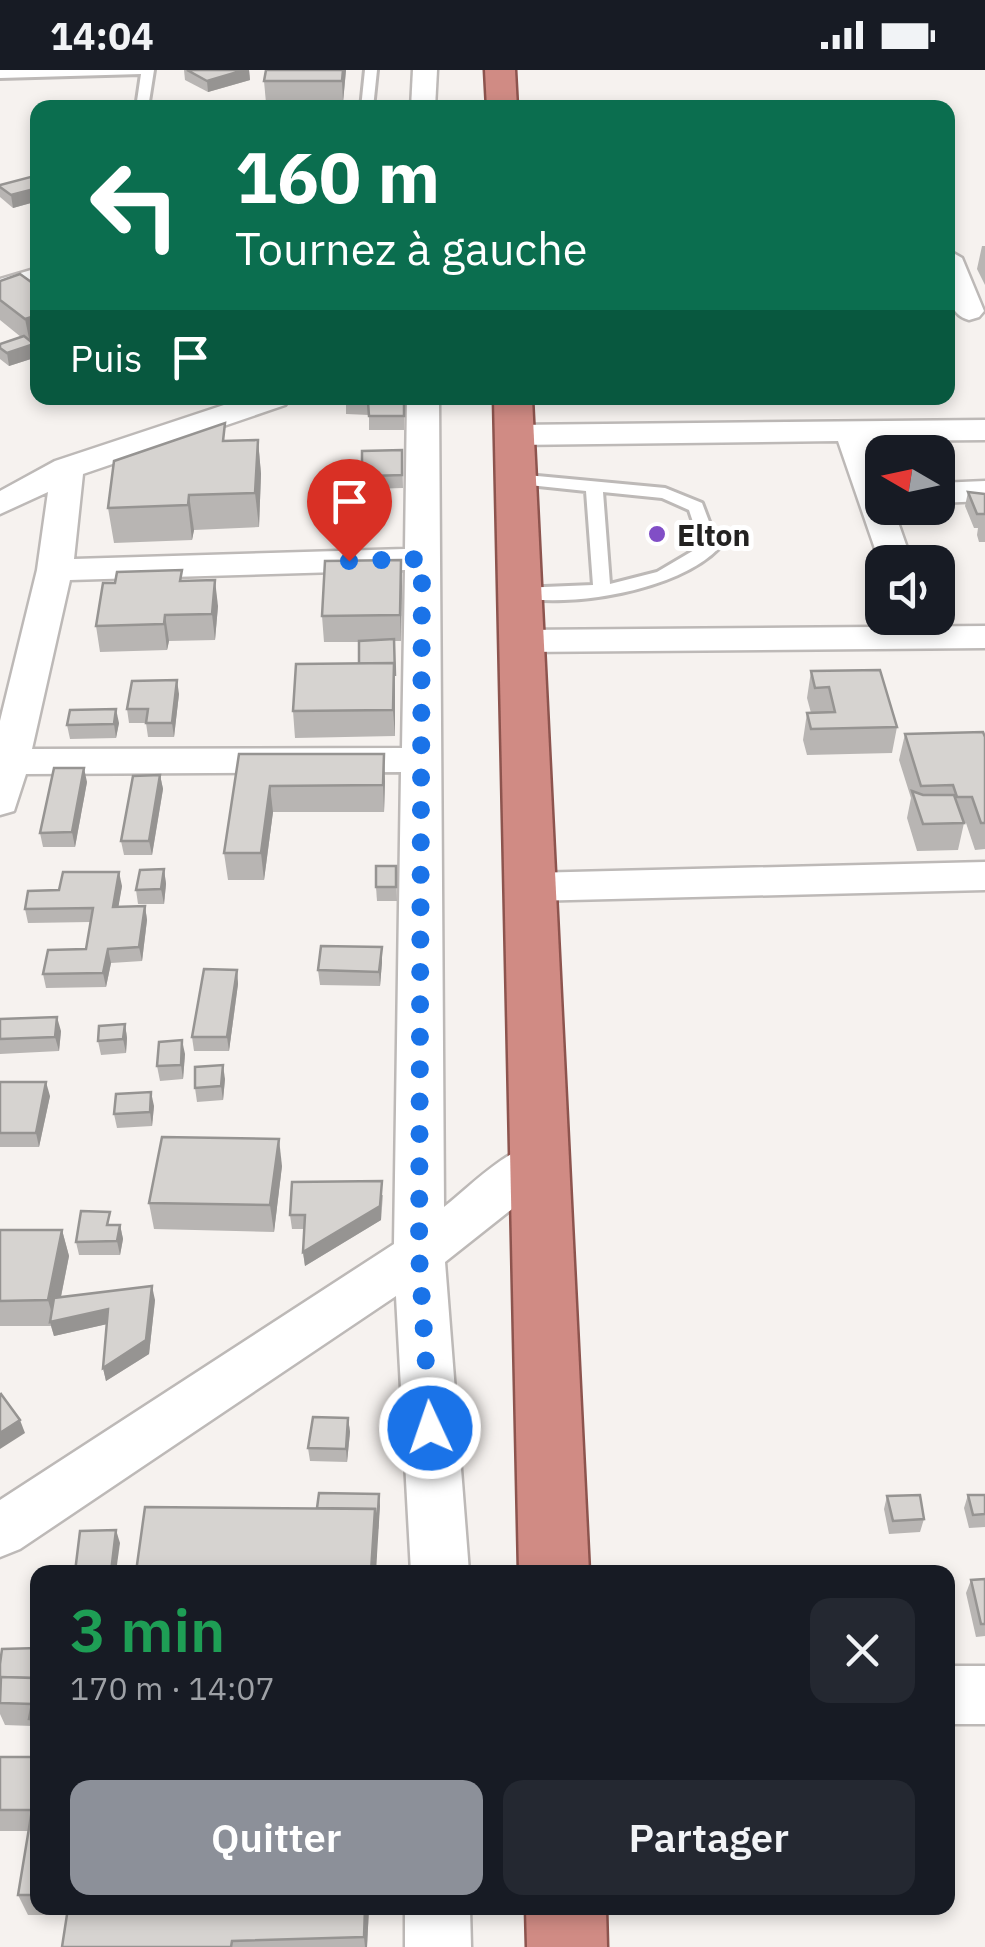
<!DOCTYPE html>
<html lang="fr">
<meta charset="utf-8">
<style>
:root{--surface:#171b24;--page:#242831;--text:#f1f3f6;--muted:#9ea1a6;--accent:#8c9099}
body{margin:0;font-family:"IBM Plex Sans",sans-serif;background:var(--page);color:var(--text);height:100vh;display:flex;flex-direction:column;font-size:38px;white-space:nowrap}
*{box-sizing:border-box;margin:0}
p{font-size:32px;color:var(--muted)}
.icon{flex:none;width:55px;height:55px;fill:none;stroke:currentColor;stroke-width:2;stroke-linecap:round;stroke-linejoin:round}
.map{position:relative;flex:1;overflow:hidden}
.drawer{position:absolute;left:30px;top:1495px;width:925px;height:350px;display:flex;flex-direction:column;background:var(--surface);border-radius:20px;box-shadow:0 5px 15px #0003}
.drawer>*{flex:none}
.banner{position:absolute;left:30px;top:30px;width:925px;height:305px;border-radius:20px;box-shadow:0 5px 15px #0003;background:#0b6e4f;color:#fff;overflow:hidden}
.needle{width:65px;rotate:279deg}
.fabs{position:absolute;left:865px;top:365px;display:grid;gap:20px}
.fabs a{display:grid;place-items:center;width:90px;height:90px;border-radius:20px;background:var(--surface);box-shadow:0 5px 15px #0003;font-size:50px}
.pin{position:absolute;display:grid;place-items:center;width:85px;height:85px;color:#fff;margin:-102px -42px;border-radius:50% 50% 50% 0;rotate:-45deg;box-shadow:0 0 10px #0007}
.pin .icon{rotate:45deg}
.me{position:absolute;width:110px;margin:-55px;rotate:357deg;stroke-linejoin:round;filter:drop-shadow(0 0 8px #0008)}
.turn{display:flex;align-items:center;gap:35px;height:210px;padding:0 40px;font-size:45px}
.turn .icon{width:130px;height:130px;stroke-width:2.5}
.turn b{display:block;font-size:70px;line-height:85px}
.then{display:flex;align-items:center;height:95px;padding:0 40px;background:#0003;gap:20px;font-size:38px}
.round{display:grid;place-items:center;flex:none;width:105px;height:105px;border-radius:20px;background:var(--page)}
.summary{display:flex;align-items:center;justify-content:space-between;height:170px;padding:0 40px}
h1{font-size:60px;font-weight:600;line-height:75px;color:#1e9e55}
.cta{display:flex;gap:20px;margin-top:auto;padding:20px 40px}
.cta a{flex:1;height:115px;border-radius:20px;background:var(--accent);color:#fff;font-size:40px;font-weight:600;line-height:115px;text-align:center}
.cta a+a{background:var(--page);color:var(--text)}
.status{display:flex;justify-content:space-between;align-items:center;height:70px;padding:0 50px;background:var(--surface);direction:ltr}
.status svg{height:28px;fill:currentColor}
.map>svg:first-child{display:block}
.lines{fill:none;stroke-linecap:round;stroke-linejoin:round}
.service-casing{stroke:#bdb9b7;stroke-width:6}
.minor-casing{stroke:#bdb9b7;stroke-width:5}
.trunk-casing{stroke:#8d544e;stroke-width:5}
.service{fill:#fff;fill-rule:evenodd}
.minor{fill:#fff;fill-rule:evenodd}
.trunk{fill:#d08b84;fill-rule:evenodd}
.wall{fill:#b8b5b3}
.shaded-wall{fill:#969492}
.building{fill:#d6d3d0;stroke:#969492;stroke-width:2.5}
.route{stroke:#1a73e8;stroke-width:18;stroke-dasharray:0 32.4}
.poi-dot{fill:#814ec6;stroke:#fff;stroke-width:4}
.labels{text-anchor:middle;dominant-baseline:central;stroke-width:10;stroke-linejoin:round;paint-order:stroke}
.far-poi-label{font-size:30px;font-weight:bold;fill:#242322;stroke:#fff;text-anchor:start}
</style>
<div class="status"><b>14:04</b><svg viewBox="0 0 49 12"><path d="M0 12V9h3v3zM5 12V6h3v6zM10 12V3h3v9zM15 12V0h3v12zM26 1h20v11H26zM47 4h2v5h-2z"/></svg></div>
<div class="map">
<svg width="985" height="1877" viewBox="0 0 985 1877">
<rect width="100%" height="100%" fill="#f6f2ef"/>
<g class="lines">
<!-- service casing -->
<g class="service-casing">
<g id="service">
<polygon points="0,0 154,0 148,38 136,38 141,4 0,8"/>
<polygon points="365,0 377,0 373,38 361,38"/>
<path d="M516,404L665,418L702,433L719,478C677,521 571,538 514,527V519L520,518L593,515L586,421L510,413L508,409ZM603,422L662,428L689,440L701,476L657,502L610,514Z"/>
</g>
</g>
<!-- minor casing -->
<g class="minor-casing">
<g id="minor">
<polygon points="413,0 437,0 435,38 411,38"/>
<path d="M948,180L962,188L984,241L979,247L969,250C941,243 947,202 948,180Z"/>
<polygon points="38,198 38,215 0,227 0,209"/>
<path d="M245,328H290L285,335L83,404L74,489L405,479L407,328H439L444,1137C475,1113 520,1062 560,1075L567,1088L560,1101L445,1192L469,1502H411L396,1226L20,1479L0,1487V1430L394,1174L401,702L26,704L14,741L0,745V651L37,500L48,422L0,444V421L55,391ZM405,500L402,678L32,679L70,510Z"/>
<polygon points="985,350 985,370 870,371 882,406 882,438 893,438 912,492 882,492 882,499 838,371 514,375 498,365 514,355"/>
<polygon points="985,411 985,431 938,433 938,413"/>
<polygon points="985,556 985,578 522,582 509,579 504,571 509,563 522,560"/>
<polygon points="985,792 985,820 530,831 515,827 509,817 515,807 530,803"/>
<rect x="948" y="1596" width="37" height="58"/>
<polygon points="405,1838 470,1838 471,1877 405,1877"/>
</g>
</g>
<!-- trunk casing -->
<g class="trunk-casing">
<g id="trunk">
<polygon points="485,0 515,0 517,38 487,38"/>
<polygon points="494,328 532,328 589,1502 519,1502"/>
<polygon points="526,1838 606,1838 607,1877 527,1877"/>
</g>
</g>
<!-- service -->
<use href="#service" class="service"/>
<!-- minor -->
<use href="#minor" class="minor"/>
<!-- trunk -->
<use href="#trunk" class="trunk"/>
</g>
<!-- wall -->
<g class="wall">
<polygon points="184,0 249,0 250,10 208,22 185,10"/>
<polygon points="346,0 343,32 266,33 264,11"/>
<polygon points="38,105 38,131 13,138 0,127 0,115"/>
<polygon points="982,176 985,176 985,215 977,199"/>
<polygon points="0,211 38,217 38,271 33,272 37,287 9,296 0,289 0,274 21,267 0,250"/>
<polygon points="404,328 404,360 369,360 369,345 346,344 346,331"/>
<polygon points="227,370 258,370 261,404 259,457 194,460 192,470 114,473 108,438"/>
<polygon points="402,380 403,418 339,420 338,397 362,397"/>
<polygon points="968,422 985,424 985,472 979,472 977,465 978,458 974,458 965,436"/>
<polygon points="401,490 401,571 394,571 395,666 295,668 293,641 359,594 359,572 324,572 322,546"/>
<polygon points="183,511 218,536 215,570 169,571 167,580 100,582 96,556"/>
<polygon points="811,601 897,657 892,683 807,685 803,670 807,643 811,643 807,628"/>
<polygon points="179,624 174,667 148,667 146,653 129,653 127,639"/>
<polygon points="119,653 116,668 70,669 67,655"/>
<polygon points="905,664 985,667 985,779 975,780 966,753 964,753 958,780 917,781 907,748 911,728 899,690"/>
<polygon points="239,684 385,711 384,742 273,742 264,810 228,810 224,783"/>
<polygon points="160,705 163,719 152,785 124,785 121,771"/>
<polygon points="87,712 75,777 43,777 40,763"/>
<polygon points="396,796 397,831 377,831 376,817"/>
<polygon points="164,799 166,814 164,834 138,834 136,820"/>
<polygon points="122,816 118,837 145,836 147,850 142,891 111,893 106,917 46,918 43,904 86,879 90,852 28,853 25,839 59,820"/>
<polygon points="382,892 380,916 320,915 318,900"/>
<polygon points="237,900 238,914 229,981 194,981 192,967"/>
<polygon points="0,949 61,961 59,981 0,984"/>
<polygon points="125,954 127,968 126,983 101,985 98,971"/>
<polygon points="185,984 183,1009 160,1011 157,996"/>
<polygon points="225,1009 223,1030 197,1032 195,1018"/>
<polygon points="0,1012 50,1026 39,1077 0,1077"/>
<polygon points="154,1036 152,1056 117,1058 114,1044"/>
<polygon points="282,1096 274,1162 154,1159 149,1133"/>
<polygon points="383,1125 381,1150 305,1196 303,1182 305,1159 292,1159 290,1145"/>
<polygon points="113,1155 120,1155 123,1169 120,1185 79,1185 76,1172"/>
<polygon points="0,1160 62,1160 69,1186 61,1227 155,1230 149,1284 106,1311 103,1298 107,1254 54,1266 51,1256 0,1256"/>
<polygon points="348,1348 350,1362 347,1392 310,1391 308,1378"/>
<polygon points="968,1425 985,1425 985,1457 969,1458 964,1438"/>
<polygon points="887,1426 924,1449 920,1462 889,1464 884,1439"/>
<polygon points="985,1509 985,1566 976,1567 966,1523 971,1510"/>
<polygon points="38,1578 38,1670 32,1656 5,1655 0,1644 0,1633"/>
<polygon points="0,1687 38,1687 38,1838 369,1838 367,1877 62,1877 67,1845 28,1845 18,1825 29,1761 0,1761"/>
</g>
<!-- shaded-wall -->
<g class="shaded-wall">
<polygon points="244,0 249,0 250,10 208,22 207,11"/>
<polygon points="343,0 346,0 343,32 342,11"/>
<polygon points="38,118 38,131 13,138 11,125"/>
<polygon points="38,245 38,271 30,273 25,249"/>
<polygon points="34,274 37,287 9,296 7,283"/>
<polygon points="258,370 261,404 259,457 255,423"/>
<polygon points="189,425 194,460 192,470 188,435"/>
<polygon points="401,490 402,516 401,571 400,545"/>
<polygon points="215,510 218,536 215,570 212,544"/>
<polygon points="165,545 169,571 167,580 164,554"/>
<polygon points="394,569 395,620 395,666 393,640"/>
<polygon points="177,610 179,624 174,667 172,653"/>
<polygon points="116,639 119,653 116,668 114,654"/>
<polygon points="384,684 385,711 384,742 383,715"/>
<polygon points="84,698 87,712 75,777 72,762"/>
<polygon points="160,705 163,719 152,785 149,771"/>
<polygon points="270,716 273,742 264,810 261,783"/>
<polygon points="164,799 166,814 164,834 161,819"/>
<polygon points="119,802 122,816 116,851 113,837"/>
<polygon points="145,836 147,850 142,891 139,877"/>
<polygon points="382,877 382,892 380,916 379,902"/>
<polygon points="108,879 111,893 106,917 103,903"/>
<polygon points="237,900 238,914 229,981 227,967"/>
<polygon points="57,947 61,961 59,981 55,967"/>
<polygon points="125,954 127,968 126,983 123,969"/>
<polygon points="182,970 185,984 183,1009 181,995"/>
<polygon points="223,995 225,1009 223,1030 221,1016"/>
<polygon points="46,1012 50,1026 39,1077 36,1063"/>
<polygon points="151,1022 154,1036 152,1056 150,1042"/>
<polygon points="279,1069 282,1096 274,1162 270,1135"/>
<polygon points="382,1111 381,1150 305,1196 303,1182"/>
<polygon points="120,1155 123,1169 120,1185 117,1171"/>
<polygon points="62,1160 69,1186 56,1251 108,1239 112,1253 54,1266 50,1252 54,1251 48,1230"/>
<polygon points="152,1216 155,1230 149,1284 106,1311 103,1298"/>
<polygon points="348,1348 350,1362 347,1392 346,1379"/>
<polygon points="20,1350 25,1363 0,1379 0,1363"/>
<polygon points="379,1424 380,1436 376,1502 371,1502 375,1439"/>
<polygon points="116,1460 120,1473 116,1502 111,1502"/>
<polygon points="365,1838 369,1838 367,1877 365,1877 364,1867"/>
</g>
<!-- building -->
<g class="building">
<polygon points="187,0 244,0 207,11"/>
<polygon points="266,0 343,0 342,11 264,11"/>
<polygon points="38,105 38,118 11,125 0,117 0,115"/>
<polygon points="20,204 38,217 38,245 25,249 0,230 0,211"/>
<polygon points="24,266 34,274 7,283 0,278 0,274"/>
<polygon points="355,328 404,328 404,346 369,346 368,332 346,331"/>
<polygon points="225,353 223,371 258,370 255,423 189,425 188,435 108,438 114,391"/>
<polygon points="402,380 402,405 338,407 338,397 362,397 362,381"/>
<polygon points="968,422 985,424 985,444 977,444"/>
<polygon points="401,490 400,545 322,546 325,491"/>
<polygon points="182,500 180,511 215,510 212,544 165,545 164,554 96,556 103,513 115,513 117,502"/>
<polygon points="394,569 395,606 394,593 359,594 359,571"/>
<polygon points="394,593 393,640 293,641 296,594"/>
<polygon points="880,600 897,657 811,659 807,643 835,642 829,617 815,618 811,601"/>
<polygon points="177,610 172,653 146,653 148,639 127,639 132,611"/>
<polygon points="116,639 114,654 67,655 70,640"/>
<polygon points="983,662 985,667 985,753 981,753 972,727 957,727 953,715 921,716 905,664"/>
<polygon points="239,684 384,684 383,715 270,716 261,783 224,783"/>
<polygon points="54,698 84,698 72,762 40,763"/>
<polygon points="160,705 149,771 121,771 133,706"/>
<polygon points="912,721 923,725 954,725 964,753 923,754"/>
<rect x="376" y="796" width="20" height="21"/>
<polygon points="164,799 161,819 136,820 140,800"/>
<polygon points="63,802 119,802 113,837 145,836 139,877 108,879 103,903 43,904 48,880 86,879 93,838 25,839 28,821 59,820"/>
<polygon points="321,876 382,877 379,902 318,900"/>
<polygon points="204,899 237,900 227,967 192,967"/>
<polygon points="57,947 55,967 0,969 0,949"/>
<polygon points="125,954 123,969 98,971 99,956"/>
<polygon points="182,970 181,995 157,996 159,972"/>
<polygon points="223,995 221,1016 195,1018 195,997"/>
<polygon points="0,1012 46,1012 36,1063 0,1063"/>
<polygon points="151,1022 150,1042 114,1044 116,1024"/>
<polygon points="162,1067 279,1069 270,1135 149,1133"/>
<polygon points="382,1111 380,1136 303,1182 305,1145 290,1145 292,1112"/>
<polygon points="81,1141 110,1142 107,1155 120,1155 117,1171 76,1172"/>
<polygon points="0,1160 62,1160 48,1230 0,1231"/>
<polygon points="152,1216 146,1270 103,1298 108,1239 50,1252 54,1228"/>
<polygon points="1,1324 20,1350 0,1363 0,1325"/>
<polygon points="313,1347 348,1348 346,1379 308,1378"/>
<polygon points="319,1423 379,1424 377,1459 375,1439 317,1438"/>
<polygon points="920,1425 924,1449 893,1451 887,1426"/>
<polygon points="968,1425 985,1425 985,1444 973,1445"/>
<polygon points="145,1437 375,1439 371,1502 136,1502"/>
<polygon points="116,1460 111,1502 75,1502 80,1461"/>
<polygon points="985,1509 985,1554 981,1554 971,1510"/>
<polygon points="38,1578 38,1598 34,1598 32,1608 1,1607 0,1610 0,1594 2,1579"/>
<polygon points="34,1598 38,1598 38,1650 29,1649 32,1634 0,1633 1,1607 32,1608"/>
<polygon points="0,1687 38,1687 38,1825 18,1825 32,1740 0,1740"/>
<polygon points="68,1838 365,1838 364,1867 232,1871 231,1877 62,1877"/>
</g>
<g class="lines">
<!-- route -->
<polyline class="route" points="349,491 422,489 419,1184 430,1358"/>
</g>
<!-- markers -->
<circle class="poi-dot" cx="657" cy="464" r="10"/>
<g class="labels">
<!-- far-poi labels -->
<g class="far-poi-label">
<text x="677" y="464">Elton</text>
</g>
</g>
</svg>
<div class="fabs">
<a><svg class="needle" viewBox="-14 -14 28 28"><path d="M0-13l5 13h-10z" fill="#e53935"/><path d="M0 13l5-13h-10z" fill="#9ea1a6"/></svg></a>
<a><svg class="icon" aria-label="sound" viewBox="0 0 24 24"><path d="M4 9h4l5-4v14l-5-4H4zM17 9q2 3 0 6"/></svg></a>
</div>
<div class="pin" style="left:349px;top:491px;background:#d93025"><svg class="icon" aria-label="arrive" viewBox="0 0 24 24"><path d="M6 21V4h12l-3 4 3 4H6"/></svg></div>
<svg class="me" style="left:430px;top:1358px" viewBox="-20 -20 40 40"><circle r="17" fill="#1a73e8" stroke="#fff" stroke-width="3"/><path d="M0-11L8 9 0 5-8 9z" fill="#fff"/></svg>
<div class="banner">
<div class="turn"><svg class="icon" aria-label="left" viewBox="0 0 24 24"><path d="M17 20v-9H6M10 6l-5 5 5 5"/></svg><div><b>160 m</b>Tournez à gauche</div></div>
<div class="then">Puis<svg class="icon" aria-label="arrive" viewBox="0 0 24 24"><path d="M6 21V4h12l-3 4 3 4H6"/></svg></div>
</div>
<section class="drawer">
<div class="summary"><div><h1>3 min</h1><p>170 m · 14:07</p></div><a class="round"><svg class="icon" aria-label="close" viewBox="0 0 24 24"><path d="M6 6l12 12M18 6L6 18"/></svg></a></div>
<div class="cta"><a>Quitter</a><a>Partager</a></div>
</section>
</div>
